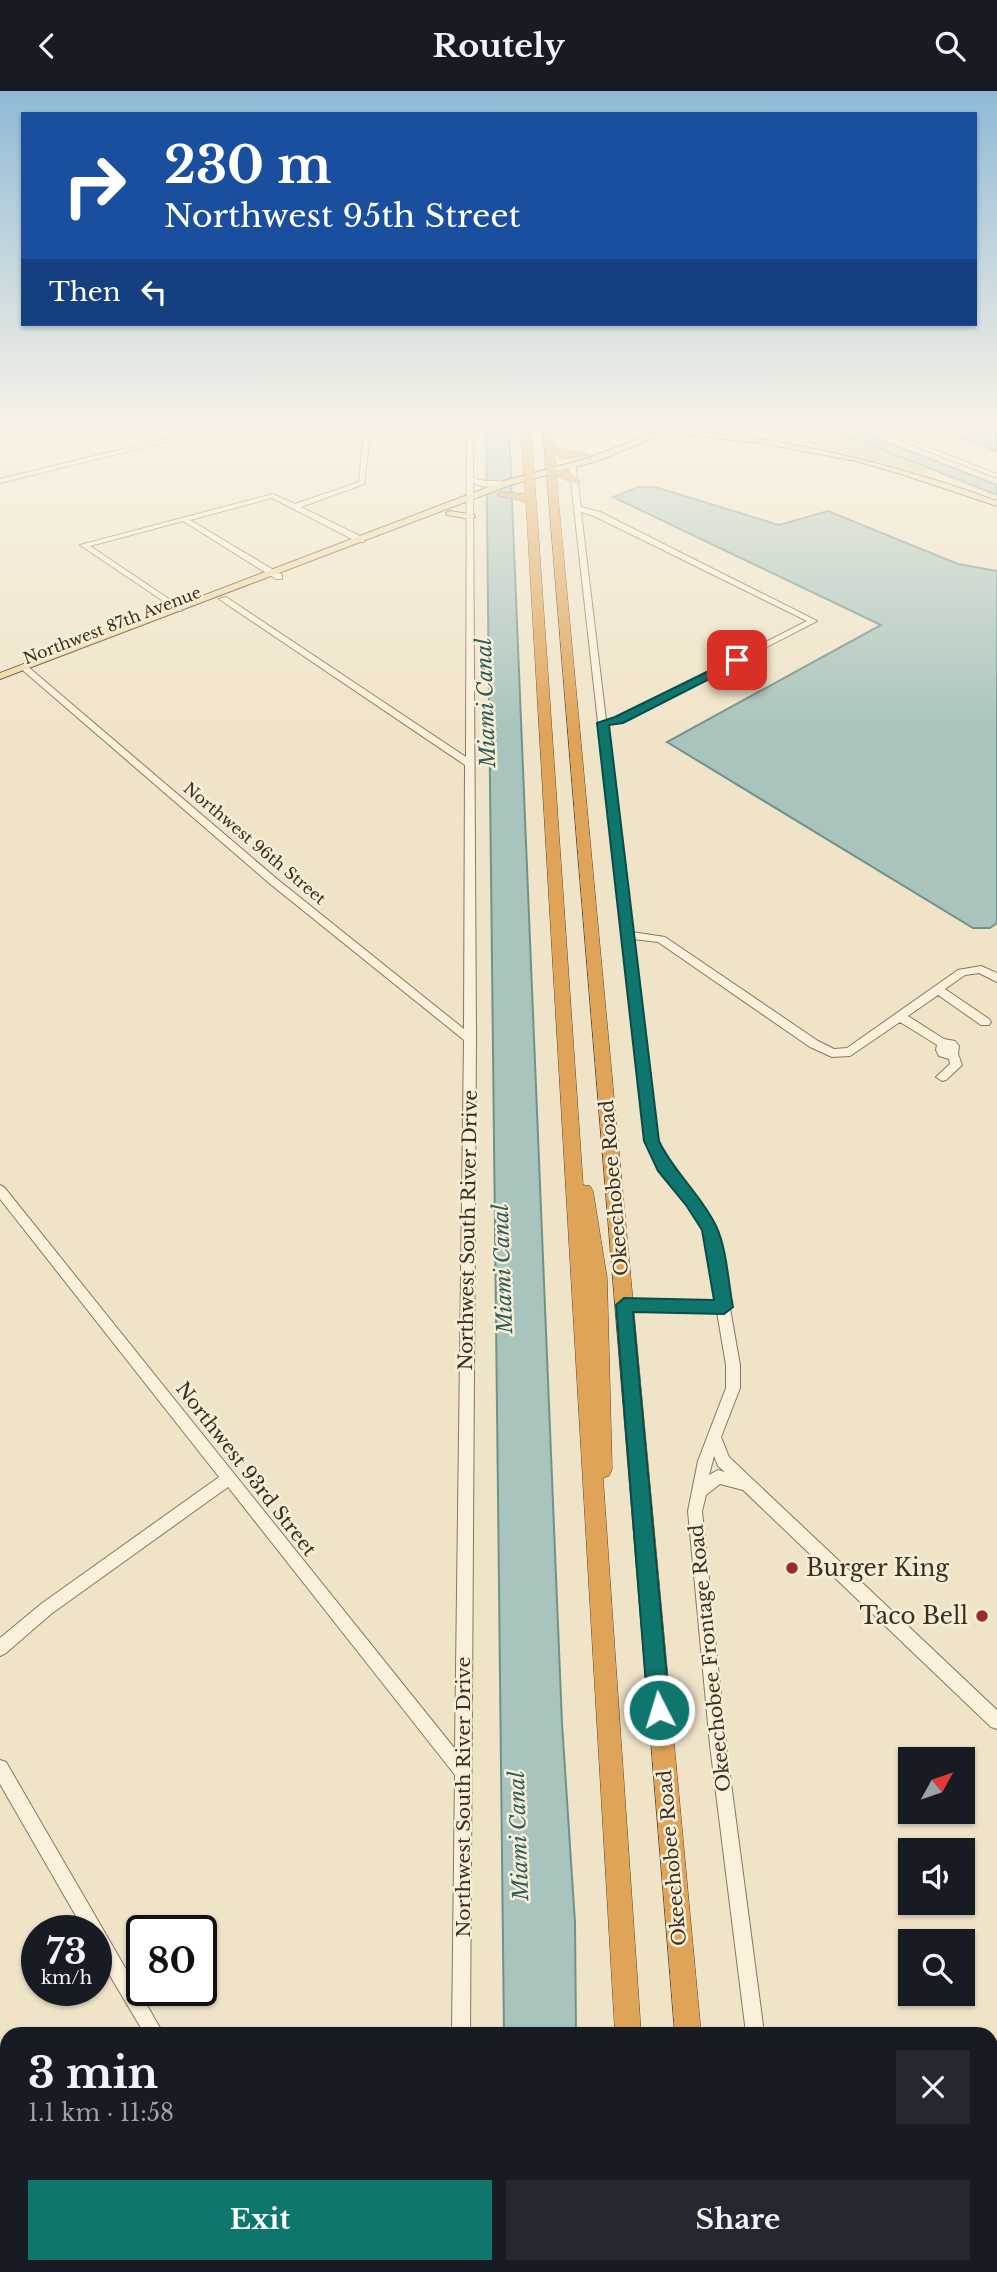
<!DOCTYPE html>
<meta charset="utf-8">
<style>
:root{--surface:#171b24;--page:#242831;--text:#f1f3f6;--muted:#9ea1a6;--accent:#0f766e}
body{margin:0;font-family:"Libre Baskerville",serif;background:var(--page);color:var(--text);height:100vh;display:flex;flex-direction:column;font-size:26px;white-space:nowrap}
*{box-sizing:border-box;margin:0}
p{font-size:23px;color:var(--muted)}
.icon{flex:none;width:38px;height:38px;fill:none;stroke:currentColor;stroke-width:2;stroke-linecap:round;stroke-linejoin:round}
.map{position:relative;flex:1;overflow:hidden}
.panel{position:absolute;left:0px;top:1936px;width:998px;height:247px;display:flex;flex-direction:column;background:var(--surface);border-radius:21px 21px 0 0;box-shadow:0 2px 5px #0004}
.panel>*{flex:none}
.banner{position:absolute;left:21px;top:21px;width:956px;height:214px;border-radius:0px;box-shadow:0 2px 5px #0004;background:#1a4fa0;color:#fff;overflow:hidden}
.needle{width:46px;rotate:50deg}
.controls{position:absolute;left:898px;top:1656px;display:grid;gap:14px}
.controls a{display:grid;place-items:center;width:77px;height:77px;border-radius:0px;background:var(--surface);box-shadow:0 2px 5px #0004;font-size:35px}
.speed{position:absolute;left:21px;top:1824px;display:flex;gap:14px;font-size:35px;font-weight:700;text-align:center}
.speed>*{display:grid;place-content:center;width:91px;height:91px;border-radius:50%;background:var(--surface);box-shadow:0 2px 5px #0004;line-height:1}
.speed small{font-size:18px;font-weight:400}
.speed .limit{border:4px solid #111;border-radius:10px;background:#fff;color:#111}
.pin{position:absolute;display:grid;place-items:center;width:60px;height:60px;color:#fff;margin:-30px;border-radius:14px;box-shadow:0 4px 10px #0006}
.me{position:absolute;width:77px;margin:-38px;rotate:355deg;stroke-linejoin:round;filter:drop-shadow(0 0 5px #0008)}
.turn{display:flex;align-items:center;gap:24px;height:147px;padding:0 28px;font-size:32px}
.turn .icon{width:91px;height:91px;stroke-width:2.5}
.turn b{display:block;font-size:49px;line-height:60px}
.then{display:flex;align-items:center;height:66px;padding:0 28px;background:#0003;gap:14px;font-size:26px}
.round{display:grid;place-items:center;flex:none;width:74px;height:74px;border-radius:0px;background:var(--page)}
.headline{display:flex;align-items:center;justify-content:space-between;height:119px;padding:0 28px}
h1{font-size:42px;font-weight:700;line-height:52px}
.primary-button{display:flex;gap:14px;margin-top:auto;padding:14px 28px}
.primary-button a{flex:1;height:80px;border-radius:0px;background:var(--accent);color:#fff;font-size:28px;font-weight:700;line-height:80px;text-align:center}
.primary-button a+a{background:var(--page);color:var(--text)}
header{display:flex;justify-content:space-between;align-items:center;height:91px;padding:0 28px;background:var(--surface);font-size:32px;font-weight:700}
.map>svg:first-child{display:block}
.green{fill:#c9cf9b}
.water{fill:#a9c4bc;stroke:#6f938a;stroke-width:2}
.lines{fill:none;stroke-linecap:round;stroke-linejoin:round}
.minor-casing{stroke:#8d765c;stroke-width:2}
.major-casing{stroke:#5b4430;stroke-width:2}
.highway-casing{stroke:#5b4430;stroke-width:1}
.minor{fill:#faf1dc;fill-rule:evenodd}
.major{fill:#f3d9a0;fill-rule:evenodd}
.highway{fill:#e0a458;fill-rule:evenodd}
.route{fill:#0f766e;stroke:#0a4d48;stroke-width:2}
.poi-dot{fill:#9e2a2b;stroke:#f7eed8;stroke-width:2.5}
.labels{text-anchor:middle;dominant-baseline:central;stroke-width:5;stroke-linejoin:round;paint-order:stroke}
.far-street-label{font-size:16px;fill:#3d2e20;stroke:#f7eed8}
.street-label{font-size:19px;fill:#3d2e20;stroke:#f7eed8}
.water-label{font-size:21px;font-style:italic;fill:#2f5d5a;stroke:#f7eed8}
.near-poi-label{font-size:23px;fill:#3d2e20;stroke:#f7eed8;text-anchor:start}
</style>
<header><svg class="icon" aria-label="back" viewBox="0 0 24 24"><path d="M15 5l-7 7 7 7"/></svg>Routely<svg class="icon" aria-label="search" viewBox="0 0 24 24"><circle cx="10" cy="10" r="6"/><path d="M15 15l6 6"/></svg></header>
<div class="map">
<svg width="997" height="2181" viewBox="0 0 997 2181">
<rect width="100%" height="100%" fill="#f0e4c8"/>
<!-- green -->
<polygon class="green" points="814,336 822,336 931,380 924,383 793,349 815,342"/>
<!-- water -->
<g class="water">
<polygon points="486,336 509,336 562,1632 575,1832 576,1942 504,1942"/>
<polygon points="825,336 848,336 997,394 997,404"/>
<polygon points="933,336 997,336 997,360"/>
<polygon points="639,396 655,396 779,434 828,420 958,473 997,480 997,832 990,837 973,837 667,651 881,534 613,406"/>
<rect x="505" y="2175" width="79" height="6"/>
</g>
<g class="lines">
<!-- minor casing -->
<g class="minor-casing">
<g id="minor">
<polygon points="214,336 224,336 0,392 0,388"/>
<polygon points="365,336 371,336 364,393 301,416 364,447 364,451 358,451 272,407 190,429 282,484 282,488 276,488 183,430 90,455 181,516 181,520 178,520 80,454 273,403 295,413 359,391"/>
<path d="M467,336H473V387C489,393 500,388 510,392L485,396L473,392L476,948L470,1942H452L455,1684L228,1396L51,1523L6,1562L0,1565V1547L41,1513L219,1386L0,1108V1094L4,1096L455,1658L464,949L269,792L19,576L26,574L277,788L464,938L465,674L219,508L226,506L466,666Z"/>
<polygon points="867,336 875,336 997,383 997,387"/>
<path d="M572,371L575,373L581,416L600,421L817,530L622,631L607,634L632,841L665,846L818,950L834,958L847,957L958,879L981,875L997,882V891L979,882L965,884L945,898L989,928L991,931L989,934H981L938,904L908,925L944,948L955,950L959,955L958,963L962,974L946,989L942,990L936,986L950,973L949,968L939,965L936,959L937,954L900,931L850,965L832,966L810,956L658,851L633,848L657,1050L668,1073L696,1106L716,1138L740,1274V1297L721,1346L729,1366L997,1619V1638L991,1636L743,1399L720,1393L706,1404L702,1420L726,1654L764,1942H746L710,1654L688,1420L698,1370L726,1297V1274L717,1221L624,1219L619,1218L617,1214L619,1210L624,1209L716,1210L704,1139L688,1112L659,1079L645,1050L569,373ZM581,421L594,425L807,530L617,627L606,629ZM714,1365L718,1375L725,1381L718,1379L709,1384Z"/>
<polygon points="0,1669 6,1671 163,1942 144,1942 96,1861 96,1839 84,1839 0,1693"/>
<polygon points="280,2175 302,2175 304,2181 282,2181"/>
<rect x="449" y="2175" width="20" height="6"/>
<rect x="772" y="2175" width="20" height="6"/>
</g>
</g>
<!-- major casing -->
<g class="major-casing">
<g id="major">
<path d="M557,336H679L676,338C787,347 893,372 997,410V415L901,383L856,370L761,352L667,342L594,371L510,394L0,588V582L504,390L588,367L656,341C628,340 598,334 570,337C560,339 553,346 544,347V343Z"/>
<polygon points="450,420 474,424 475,426 471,428 447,424 446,422"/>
</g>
</g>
<!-- highway casing -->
<g class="highway-casing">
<g id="highway">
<polygon points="521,336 531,336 583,1094 590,1095 593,1100 607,1187 612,1378 609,1385 603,1387 641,1942 615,1942 526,411 497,404 502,401 525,403"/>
<path d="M543,336H552L553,355C568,363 580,358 590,364L564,368L554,363L556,378L571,382L580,390L575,393L556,384L701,1942H675Z"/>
<rect x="625" y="2175" width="30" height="6"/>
<rect x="688" y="2175" width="30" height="6"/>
</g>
</g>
<!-- minor -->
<use href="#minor" class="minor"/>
<!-- major -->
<use href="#major" class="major"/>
<!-- highway -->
<use href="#highway" class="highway"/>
</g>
<!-- sky -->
<linearGradient id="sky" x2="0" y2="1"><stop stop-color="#8fbad6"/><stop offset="0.52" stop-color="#f8f3e6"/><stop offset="1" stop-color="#f8f3e6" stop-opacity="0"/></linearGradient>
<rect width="997" height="641" fill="url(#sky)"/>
<!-- route -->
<path class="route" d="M737,566L741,567V572L623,632L609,634L659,1050C674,1082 701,1103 716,1135C727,1158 728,1191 733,1216L724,1223L633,1221L670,1619L667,1627L659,1630L652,1627L648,1619L616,1214L624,1207L714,1209L702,1139L686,1114L658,1080L644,1050L597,632L615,626Z"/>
<!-- markers -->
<g class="poi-dot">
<circle cx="792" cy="1477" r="7"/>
<circle cx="982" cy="1525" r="7"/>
</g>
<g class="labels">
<!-- far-street labels -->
<g class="far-street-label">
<text transform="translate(112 534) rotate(-21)">Northwest 87th Avenue</text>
<text transform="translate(255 752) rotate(40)">Northwest 96th Street</text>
</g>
<!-- street labels -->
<g class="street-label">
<text transform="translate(614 1097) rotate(-95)">Okeechobee Road</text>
<text transform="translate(468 1139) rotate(-89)">Northwest South River Drive</text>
<text transform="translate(246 1378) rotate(52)">Northwest 93rd Street</text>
<text transform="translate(710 1567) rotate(-96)">Okeechobee Frontage Road</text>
<text transform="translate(463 1706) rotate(-90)">Northwest South River Drive</text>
<text transform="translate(672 1767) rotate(-95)">Okeechobee Road</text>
</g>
<!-- water labels -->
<g class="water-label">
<text transform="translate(486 612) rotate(-92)">Miami Canal</text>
<text transform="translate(503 1178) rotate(-92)">Miami Canal</text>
<text transform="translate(519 1745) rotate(-92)">Miami Canal</text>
</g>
<!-- near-poi labels -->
<g class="near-poi-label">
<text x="806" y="1477">Burger King</text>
<text x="968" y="1525" text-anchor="end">Taco Bell</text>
</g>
</g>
</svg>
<div class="controls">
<a><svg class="needle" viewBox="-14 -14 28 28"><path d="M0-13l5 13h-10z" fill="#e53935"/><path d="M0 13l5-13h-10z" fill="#9ea1a6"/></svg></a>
<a><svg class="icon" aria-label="sound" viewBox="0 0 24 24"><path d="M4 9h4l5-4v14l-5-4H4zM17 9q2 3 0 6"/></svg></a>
<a><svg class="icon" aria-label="search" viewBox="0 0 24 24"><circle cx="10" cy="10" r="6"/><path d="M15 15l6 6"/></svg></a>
</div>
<div class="speed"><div>73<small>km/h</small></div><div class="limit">80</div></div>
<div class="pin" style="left:737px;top:569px;background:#d93025"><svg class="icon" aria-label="arrive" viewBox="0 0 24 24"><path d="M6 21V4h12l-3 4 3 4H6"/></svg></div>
<svg class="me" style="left:659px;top:1619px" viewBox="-20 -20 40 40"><circle r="17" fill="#0f766e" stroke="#fff" stroke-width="3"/><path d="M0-11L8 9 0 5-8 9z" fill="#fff"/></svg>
<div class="banner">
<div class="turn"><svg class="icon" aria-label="right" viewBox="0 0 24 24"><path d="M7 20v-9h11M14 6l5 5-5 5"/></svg><div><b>230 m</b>Northwest 95th Street</div></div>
<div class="then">Then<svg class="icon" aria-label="left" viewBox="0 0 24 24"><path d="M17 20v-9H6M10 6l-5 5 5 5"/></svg></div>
</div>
<section class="panel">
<div class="headline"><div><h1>3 min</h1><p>1.1 km · 11:58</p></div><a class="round"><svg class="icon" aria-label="close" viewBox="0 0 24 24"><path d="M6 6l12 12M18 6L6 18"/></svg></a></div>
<div class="primary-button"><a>Exit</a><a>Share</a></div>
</section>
</div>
